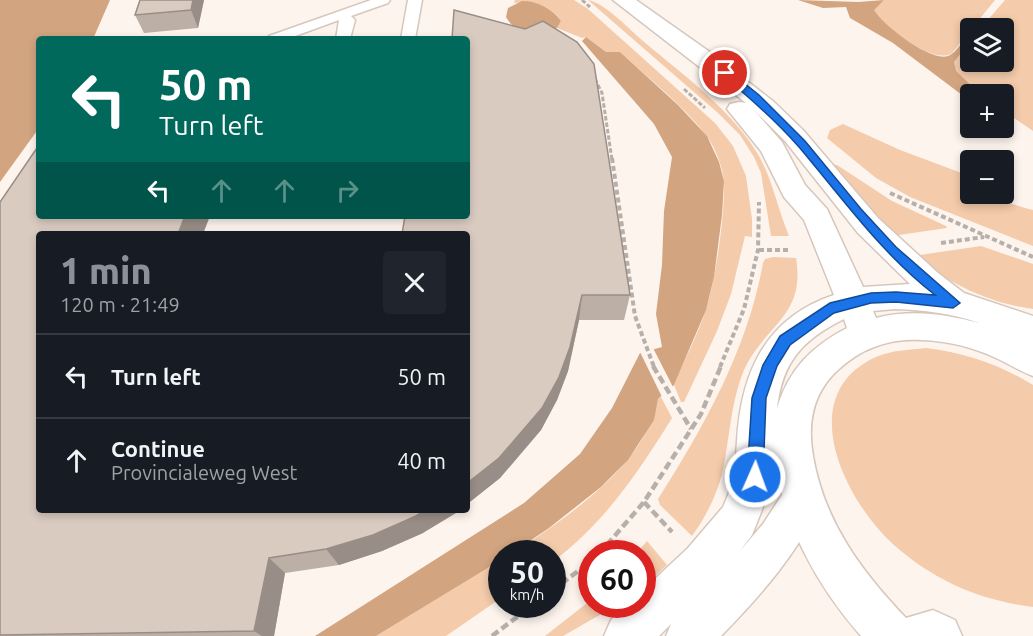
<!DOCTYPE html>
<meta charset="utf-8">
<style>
:root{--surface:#171b24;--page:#20242c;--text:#f1f3f6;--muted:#9ea1a6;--line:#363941;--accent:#8c9099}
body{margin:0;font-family:Ubuntu,sans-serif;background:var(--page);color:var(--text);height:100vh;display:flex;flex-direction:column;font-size:22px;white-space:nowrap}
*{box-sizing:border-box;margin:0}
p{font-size:20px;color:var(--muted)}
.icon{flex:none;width:33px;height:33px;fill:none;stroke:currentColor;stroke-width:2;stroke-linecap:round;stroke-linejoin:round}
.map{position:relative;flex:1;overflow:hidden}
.side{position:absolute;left:36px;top:231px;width:434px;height:282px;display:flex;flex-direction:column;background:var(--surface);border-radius:6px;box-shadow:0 3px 9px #0003}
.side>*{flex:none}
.top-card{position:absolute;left:36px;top:36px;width:434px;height:183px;border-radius:6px;box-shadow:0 3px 9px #0003;background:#00695c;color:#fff;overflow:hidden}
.controls{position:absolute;left:960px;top:18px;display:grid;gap:12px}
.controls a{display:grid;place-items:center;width:54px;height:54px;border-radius:6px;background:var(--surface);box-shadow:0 3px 9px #0003;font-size:30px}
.speed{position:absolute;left:488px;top:540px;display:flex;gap:12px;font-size:30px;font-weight:700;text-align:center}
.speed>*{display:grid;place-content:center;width:78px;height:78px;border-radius:50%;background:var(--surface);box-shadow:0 3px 9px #0003;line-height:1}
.speed small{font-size:15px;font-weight:400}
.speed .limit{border:9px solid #d22;background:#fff;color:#111}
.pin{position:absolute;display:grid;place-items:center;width:51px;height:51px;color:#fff;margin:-26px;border:3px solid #fff;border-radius:50%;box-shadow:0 2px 6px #0007}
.me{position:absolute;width:66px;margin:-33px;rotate:2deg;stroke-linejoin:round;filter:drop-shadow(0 0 4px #0008)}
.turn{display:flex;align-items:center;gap:21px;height:126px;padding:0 24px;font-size:27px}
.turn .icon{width:78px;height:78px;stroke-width:2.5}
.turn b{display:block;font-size:42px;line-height:51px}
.lanes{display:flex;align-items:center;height:57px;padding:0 24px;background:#0003;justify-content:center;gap:30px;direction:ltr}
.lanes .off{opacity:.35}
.round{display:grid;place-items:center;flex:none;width:63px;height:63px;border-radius:6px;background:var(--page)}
.head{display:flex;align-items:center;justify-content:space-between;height:102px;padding:0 24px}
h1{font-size:36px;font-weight:800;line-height:45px;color:var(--accent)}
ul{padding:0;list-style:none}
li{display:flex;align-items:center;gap:18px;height:84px;padding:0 24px;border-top:2px solid var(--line)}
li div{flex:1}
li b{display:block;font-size:22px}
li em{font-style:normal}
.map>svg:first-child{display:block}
.green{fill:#f4cbab}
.water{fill:#d2a480}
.pier{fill:#fdf4ed}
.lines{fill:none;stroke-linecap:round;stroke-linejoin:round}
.service-casing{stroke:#d6c7bd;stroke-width:3}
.secondary-casing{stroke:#d6c7bd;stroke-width:3}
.primary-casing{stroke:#d6c7bd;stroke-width:3}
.path-far2{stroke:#b7afa9;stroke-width:3;stroke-dasharray:4.5 2;stroke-linecap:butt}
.path-far1{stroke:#b7afa9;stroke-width:4;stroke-dasharray:5 3;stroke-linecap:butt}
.path{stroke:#b7afa9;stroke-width:4.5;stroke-dasharray:8 4;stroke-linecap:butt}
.service{fill:#fff;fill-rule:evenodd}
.secondary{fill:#fff;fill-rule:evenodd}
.primary{fill:#fff;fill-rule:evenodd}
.wall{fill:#bbafa6}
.shaded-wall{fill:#998e87}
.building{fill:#dacbc1;stroke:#998e87;stroke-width:1.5}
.route{fill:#1a73e8;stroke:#114b97;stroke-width:1.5}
</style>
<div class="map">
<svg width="1033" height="636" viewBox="0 0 1033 636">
<rect width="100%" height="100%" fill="#fdf4ed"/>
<!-- green -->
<g class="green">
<path d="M515,0H574L588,9L715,123L733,146L746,176L752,219V237L745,236L731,294L717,331L684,402H681L674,385C684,360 698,335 706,309C716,278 725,214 724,182C723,167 715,147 706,135C682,104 649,79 620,52H606L586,37L582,38L557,28L561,21C550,4 533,1 514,3Z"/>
<path d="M588,0C605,3 629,29 643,41C683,75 734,111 760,158C773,182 778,210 789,236H771L761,173L754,157L740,135L718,113Z"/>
<path d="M884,0H995L952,53C933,66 884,26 873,10Z"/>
<polygon points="1005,0 1033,0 1033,131 1004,111 1004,94 980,94 955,71 954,62 970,42 970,62 1004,62 1004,28 981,28"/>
<path d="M843,124L900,150L967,175L970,178V194C993,194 1010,205 1033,210V246L910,197L876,178L827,138L830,130Z"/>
<polygon points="830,164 837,165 892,201 946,226 947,228 892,236"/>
<path d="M981,246L1033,264V309C987,303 950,283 913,256Z"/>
<path d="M773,257L796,258C806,317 764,325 744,370C730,404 730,439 722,474C716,497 705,518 692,536L660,505L658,499C704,427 748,348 763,263L765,259Z"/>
<path d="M926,348C965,353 999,364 1033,385V607C979,600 935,581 894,545C845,501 792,395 876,357C892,350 909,350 926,348Z"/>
<path d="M661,397L672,418C639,471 604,524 552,562V554H512C565,518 645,467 658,399Z"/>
<polygon points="647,541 667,565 642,588 642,554 637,553"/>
<polygon points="501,560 501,598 446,636 376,636"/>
<polygon points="591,600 591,604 617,605 563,636 545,636"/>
</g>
<!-- water -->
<g class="water">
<polygon points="0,0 110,0 93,39 39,39 39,128 0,182"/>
<path d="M798,0L858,2L884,0L874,10C883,25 930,62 948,56C957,53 965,37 970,30V42L954,62L956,71L980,94H970V101L893,43L850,18L846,7L823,8Z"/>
<path d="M522,1C537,1 552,8 561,21L557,28C539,33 516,36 506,17L508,8Z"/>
<polygon points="586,37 606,52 620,52 678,105 707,136 719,162 724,181 722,215 714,277 706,310 674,385 658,399 654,420 628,460 601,487 549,528 512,553 501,554 501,560 376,636 315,636 524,503 580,454 612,408 640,353 662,347 656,314 662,265 664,211 672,157 654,124 582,41"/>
</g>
<!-- pier -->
<polygon class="pier" points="652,346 674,389 663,399 639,350"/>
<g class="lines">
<!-- service casing -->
<g class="service-casing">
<g id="service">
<polygon points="371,0 390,0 388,3 351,16 355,20 350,39 336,39 339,20 287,39 267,39 269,36"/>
<polygon points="408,0 422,0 415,39 401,39"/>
</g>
</g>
<!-- secondary casing -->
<g class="secondary-casing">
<path id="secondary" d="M755,458L769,464L775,477L752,535L740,551L763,524L789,484L803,479L817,484L823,498C800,551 761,595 721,636H666L671,624L659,636H604L611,620L627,604H642V591L688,548L723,507L741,464Z"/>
</g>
<!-- primary casing -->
<g class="primary-casing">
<path id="primary" d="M613,0H636L714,55L774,102L803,130L878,218L938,273L964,293L1033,316V376C1020,371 1009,364 996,358C973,347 947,341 922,340C890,338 862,348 839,369C813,392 807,422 813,456C824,521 861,571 906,618L933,610L955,620L962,636H861C818,587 783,525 775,459V477L769,490L755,496L741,490C734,474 736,459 737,441C741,373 765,318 834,295L804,220L784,197L761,151L727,109L730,104L739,102L746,103ZM753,109L785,141L858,233L910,284L863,287L827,209L805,185L782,142ZM895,309C923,310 951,313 979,323C944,314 911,309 876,318L873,311ZM844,319L847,328C812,346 788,370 777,409C782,362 802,340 844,319Z"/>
</g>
<!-- path-far2 -->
<g class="path-far2">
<polyline points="582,0 590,7"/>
<polyline points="439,38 456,38"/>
<polyline points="595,79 602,93 612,160"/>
<polyline points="684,89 705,108"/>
</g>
<!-- path-far1 -->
<g class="path-far1">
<polyline points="612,158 635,316 654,367"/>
<polyline points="890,193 1033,257"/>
<polyline points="941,243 984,237"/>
<polyline points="759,250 790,250"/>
<polyline points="720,367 744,309 758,250 759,202"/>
</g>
<!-- path -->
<g class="path">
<polyline points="653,366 691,429"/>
<polyline points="644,502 672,532"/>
<polyline points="599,554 644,502 701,414 721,366"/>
<polyline points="552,591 591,561"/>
<polyline points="492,636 534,604"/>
</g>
<!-- service -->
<use href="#service" class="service"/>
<!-- secondary -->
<use href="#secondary" class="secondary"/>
<!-- primary -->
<use href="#primary" class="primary"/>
</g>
<!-- wall -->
<g class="wall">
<polygon points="204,0 198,28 144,33 135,15"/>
<polygon points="0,202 39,234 423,533 382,551 339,565 285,573 274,636 0,636"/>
<polygon points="466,234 630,295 624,320 579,320 568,371 557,400 541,430 500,478 466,505"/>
</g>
<!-- shaded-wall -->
<g class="shaded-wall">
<polygon points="193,0 204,0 198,28 191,10"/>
<polygon points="185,216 210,216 203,234 178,234"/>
<polygon points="582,295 579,320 568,371 557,400 541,430 500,478 466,505 466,484"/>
<polygon points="426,510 461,510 423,533 382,551 339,565 326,549"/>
<polygon points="269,558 285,573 274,636 262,636 254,631"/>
</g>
<!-- building -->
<g class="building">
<polygon points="140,0 193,0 191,10 135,15"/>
<polygon points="454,10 525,29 543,21 577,42 594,64 630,295 582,295 570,347 559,377 542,408 499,458 466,484 466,234 402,234 405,216 466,216 466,39 452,39"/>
<polygon points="39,145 39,216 185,216 178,234 39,234 39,510 426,510 416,516 373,535 326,549 269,558 254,631 0,635 0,202"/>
</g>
<!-- route -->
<path class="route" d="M722,71H729L759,95L805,141L861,209L896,247L960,303L953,308L896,302L871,303L834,313L790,345L777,366L766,398L763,477L761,483L755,485L750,483L747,477L752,398L763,365L780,336L830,303L871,293L896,292L935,295C881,253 843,199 799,147C776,121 749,97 722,75Z"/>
</svg>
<div class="controls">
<a><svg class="icon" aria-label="layers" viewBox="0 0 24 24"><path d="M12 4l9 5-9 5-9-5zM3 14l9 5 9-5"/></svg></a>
<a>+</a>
<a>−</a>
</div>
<div class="speed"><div>50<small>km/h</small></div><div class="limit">60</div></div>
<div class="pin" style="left:725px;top:73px;background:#d93025"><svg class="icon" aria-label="arrive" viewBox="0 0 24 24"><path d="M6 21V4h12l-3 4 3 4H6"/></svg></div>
<svg class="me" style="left:755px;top:477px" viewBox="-20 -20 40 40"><circle r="17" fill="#1a73e8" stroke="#fff" stroke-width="3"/><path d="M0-11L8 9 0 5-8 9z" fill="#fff"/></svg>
<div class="top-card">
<div class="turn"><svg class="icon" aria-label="left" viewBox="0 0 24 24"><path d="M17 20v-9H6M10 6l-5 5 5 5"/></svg><div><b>50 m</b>Turn left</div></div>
<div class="lanes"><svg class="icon" aria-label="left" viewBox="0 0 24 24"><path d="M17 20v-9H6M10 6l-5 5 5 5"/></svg><svg class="icon off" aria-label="ahead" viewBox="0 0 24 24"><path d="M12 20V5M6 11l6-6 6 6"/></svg><svg class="icon off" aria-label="ahead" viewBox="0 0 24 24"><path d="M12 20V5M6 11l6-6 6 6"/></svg><svg class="icon off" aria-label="right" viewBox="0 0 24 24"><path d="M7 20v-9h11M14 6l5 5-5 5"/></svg></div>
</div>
<section class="side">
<div class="head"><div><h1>1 min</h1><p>120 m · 21:49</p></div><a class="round"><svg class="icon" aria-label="close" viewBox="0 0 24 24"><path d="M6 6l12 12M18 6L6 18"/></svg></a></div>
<ul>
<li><svg class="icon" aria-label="left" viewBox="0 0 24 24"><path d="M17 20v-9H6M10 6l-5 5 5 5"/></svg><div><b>Turn left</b></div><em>50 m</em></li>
<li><svg class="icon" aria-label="ahead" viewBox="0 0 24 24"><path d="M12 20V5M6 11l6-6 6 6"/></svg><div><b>Continue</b><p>Provincialeweg West</p></div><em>40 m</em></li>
</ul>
</section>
</div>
